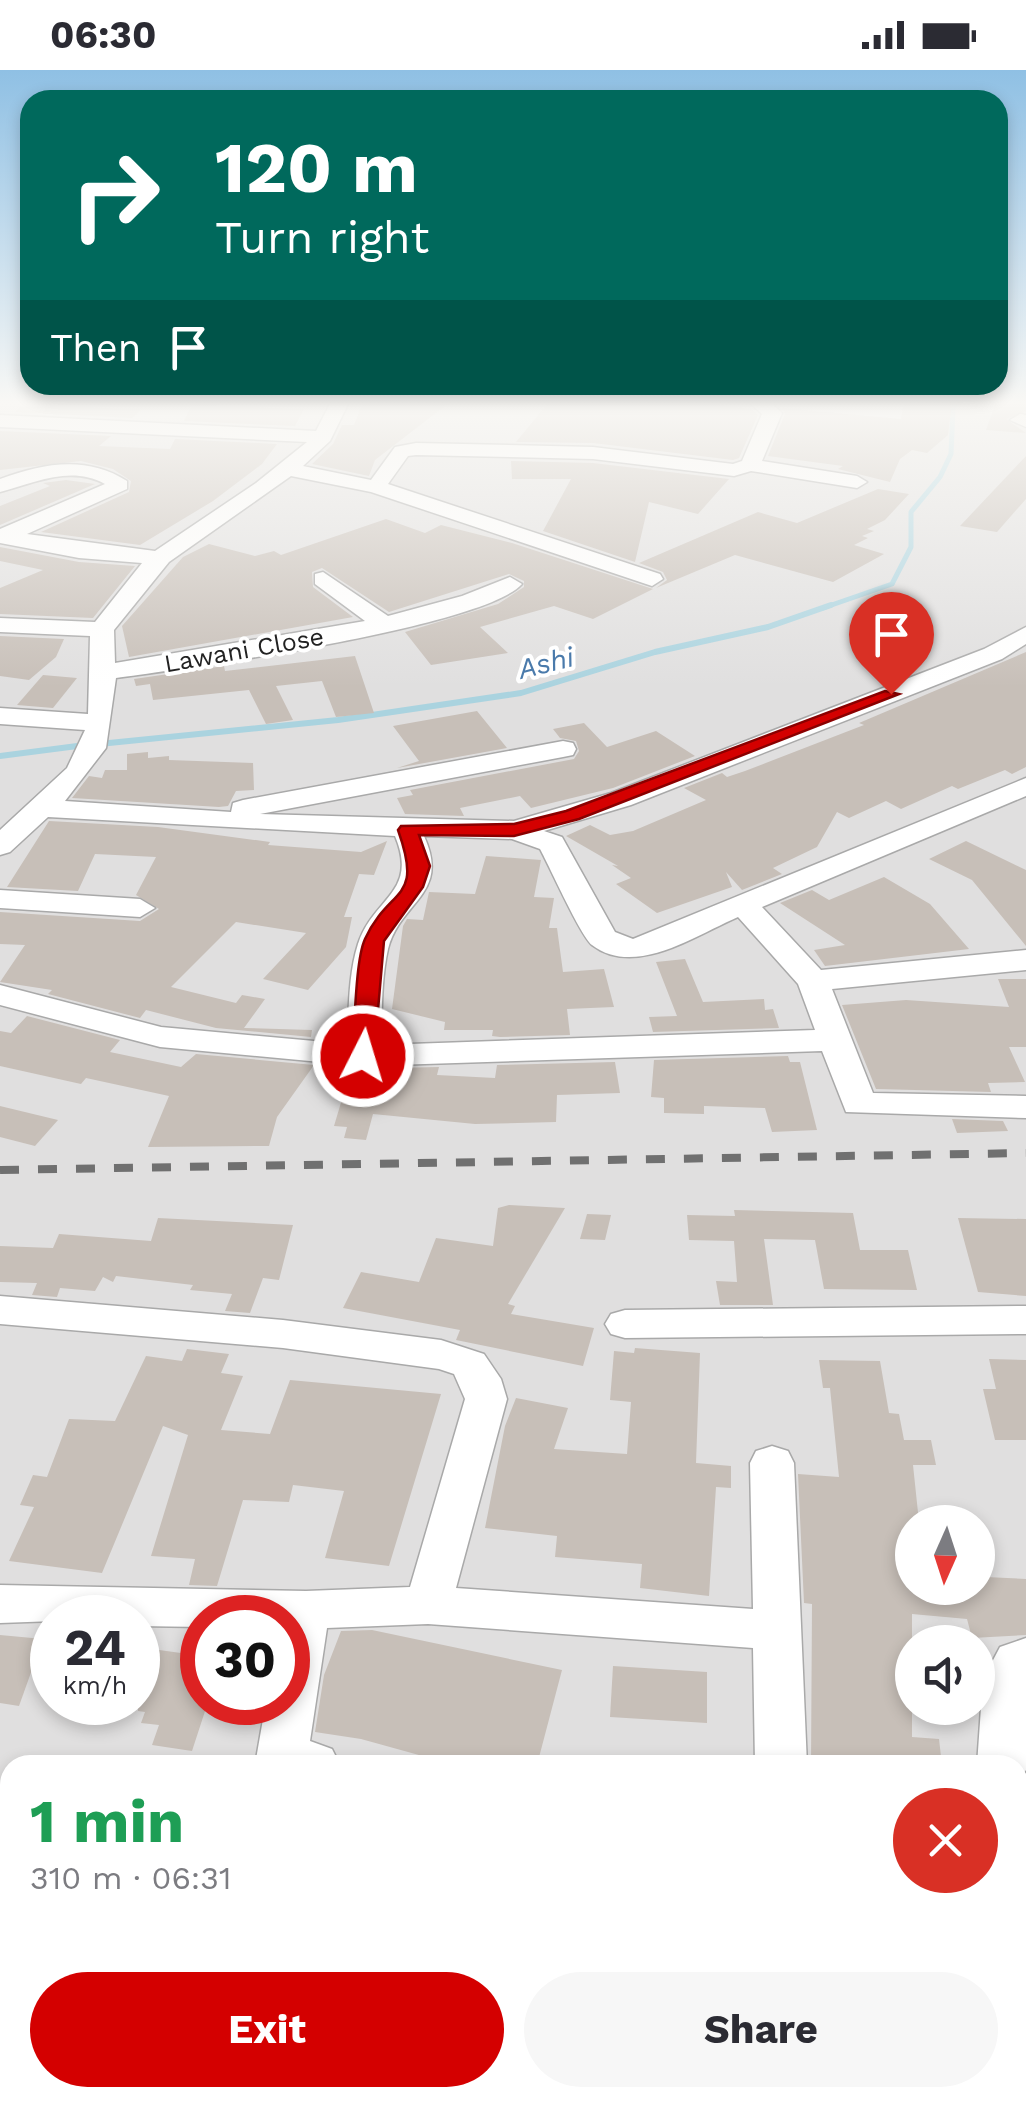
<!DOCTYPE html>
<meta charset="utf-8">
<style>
:root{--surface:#fff;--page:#f7f7f7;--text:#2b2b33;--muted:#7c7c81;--accent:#d40000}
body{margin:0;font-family:"Work Sans",sans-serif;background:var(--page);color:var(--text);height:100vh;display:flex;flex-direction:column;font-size:38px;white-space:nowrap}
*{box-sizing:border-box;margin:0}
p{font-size:32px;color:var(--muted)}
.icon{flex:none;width:55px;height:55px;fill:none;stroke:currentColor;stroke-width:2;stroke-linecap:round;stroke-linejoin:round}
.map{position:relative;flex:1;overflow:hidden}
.details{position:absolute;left:0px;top:1685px;width:1028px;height:352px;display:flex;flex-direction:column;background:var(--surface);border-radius:30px 30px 0 0;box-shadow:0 5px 15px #0003}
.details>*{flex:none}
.top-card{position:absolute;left:20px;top:20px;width:988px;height:305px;border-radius:30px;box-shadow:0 5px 15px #0003;background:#00695c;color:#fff;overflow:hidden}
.needle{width:65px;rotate:183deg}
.tools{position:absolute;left:895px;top:1435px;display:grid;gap:20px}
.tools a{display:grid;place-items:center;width:100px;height:100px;border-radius:50%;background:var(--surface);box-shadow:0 5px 15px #0003;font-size:50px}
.speed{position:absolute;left:30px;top:1525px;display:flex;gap:20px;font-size:50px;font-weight:700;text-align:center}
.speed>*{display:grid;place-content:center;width:130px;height:130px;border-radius:50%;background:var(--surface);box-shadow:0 5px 15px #0003;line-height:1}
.speed small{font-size:25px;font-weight:400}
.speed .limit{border:15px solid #d22;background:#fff;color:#111}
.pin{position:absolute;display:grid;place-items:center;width:85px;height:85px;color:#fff;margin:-102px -42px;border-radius:50% 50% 50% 0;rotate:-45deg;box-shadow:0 0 10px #0007}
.pin .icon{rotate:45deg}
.me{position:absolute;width:110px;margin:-55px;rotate:5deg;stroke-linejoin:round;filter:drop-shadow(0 0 8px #0008)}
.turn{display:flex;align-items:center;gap:35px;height:210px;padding:0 30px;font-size:45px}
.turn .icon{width:130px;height:130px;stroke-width:2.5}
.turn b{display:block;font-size:70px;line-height:85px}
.then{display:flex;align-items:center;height:95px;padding:0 30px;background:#0003;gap:20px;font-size:38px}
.round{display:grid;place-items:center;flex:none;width:105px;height:105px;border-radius:52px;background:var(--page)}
.headline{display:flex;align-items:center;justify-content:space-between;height:170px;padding:0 30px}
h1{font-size:60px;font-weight:700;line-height:75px;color:#1e9e55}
.primary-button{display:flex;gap:20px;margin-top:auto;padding:20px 30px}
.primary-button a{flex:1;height:115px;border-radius:60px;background:var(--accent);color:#fff;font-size:40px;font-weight:700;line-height:115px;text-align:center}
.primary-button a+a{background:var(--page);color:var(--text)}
.status{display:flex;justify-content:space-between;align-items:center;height:70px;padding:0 50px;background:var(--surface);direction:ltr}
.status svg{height:28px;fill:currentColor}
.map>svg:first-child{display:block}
.residential{fill:#e0dfdf;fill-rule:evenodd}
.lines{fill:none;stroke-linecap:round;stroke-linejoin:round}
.stream-far1{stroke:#aad3df;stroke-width:5}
.stream{stroke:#aad3df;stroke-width:6}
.building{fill:#c7bfb8}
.minor-casing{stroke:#a9a9a9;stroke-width:3}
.minor{fill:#fff;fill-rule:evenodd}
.rail{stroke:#707070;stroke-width:8;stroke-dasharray:19 19;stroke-linecap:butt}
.route{fill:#d40000;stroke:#8a0000;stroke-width:2.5}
.labels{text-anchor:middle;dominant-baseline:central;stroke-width:8;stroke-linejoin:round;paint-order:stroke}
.far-street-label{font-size:25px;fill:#222;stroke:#fff}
.far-water-label{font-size:28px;font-style:italic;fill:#4a7aab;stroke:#fff}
</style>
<div class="status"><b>06:30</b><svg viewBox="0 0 49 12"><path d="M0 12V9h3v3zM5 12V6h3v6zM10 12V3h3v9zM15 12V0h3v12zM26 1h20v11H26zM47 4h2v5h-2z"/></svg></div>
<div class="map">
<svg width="1026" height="2037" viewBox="0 0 1026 2037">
<rect width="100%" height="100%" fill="#f2efe9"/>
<!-- residential -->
<path class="residential" d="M0,332H1026V2037H0ZM912,1452H978V1518H912ZM52,1548H138V1632H52ZM202,1548H288V1632H202ZM912,1572H978V1638H912ZM10,1695H1018V2028H10Z"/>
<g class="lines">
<!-- stream-far1 -->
<polyline class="stream-far1" points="823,538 892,514 911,477 911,442 940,407 951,384 953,338 959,332"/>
<!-- stream -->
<g class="stream">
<polyline points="99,674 338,650 521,623 655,582 768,557 831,535"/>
<polyline points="0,686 85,675"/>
</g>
</g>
<!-- building -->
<g class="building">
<polygon points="193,332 218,332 216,336 304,339 295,356 184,351"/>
<polygon points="363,332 450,332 375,390 369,406 312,394 333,374 342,355 354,355"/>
<polygon points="549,332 697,332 751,339 758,345 739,388 733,390 593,373 516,372"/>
<polygon points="904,332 952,332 948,365 927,383 912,380 900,389 890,412 838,399 843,396 768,386 785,344 782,338 901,349"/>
<polygon points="1008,332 1026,332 1026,341 1006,349 1026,363 986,360 995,335"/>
<polygon points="71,336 141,340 132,348 15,342 20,337"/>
<polygon points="0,361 111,366 99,376 170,379 175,369 277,374 262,394 213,431 140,475 41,462 129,422 131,411 113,399 81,391 0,400"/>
<polygon points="1026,386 1026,429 997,462 960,456"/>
<polygon points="511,391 593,393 729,409 698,444 649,432 635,492 543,461 571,409 512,409"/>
<polygon points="66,410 95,414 0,455 0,436 50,416 43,413"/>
<polygon points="878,419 909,424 885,450 867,459 874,461 862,466 868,468 854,475 884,484 833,512 735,485 656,518 667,510 663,502 639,493 758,442 797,453"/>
<polygon points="386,449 425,463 441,455 512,473 653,519 593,549 554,536 480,557 508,583 431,595 405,562 498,534 524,517 524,511 509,504 389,542 322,498 312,502 313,517 353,547 129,587 122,556 183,487 209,474 255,486 274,481 281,485"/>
<polygon points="0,477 79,492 135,496 93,548 0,544 0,518 43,500 0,491"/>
<polygon points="0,566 64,569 56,587 29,610 0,606"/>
<polygon points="1026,582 1026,697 1012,704 1005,700 958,719 952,716 901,739 886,731 849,748 837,742 817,777 773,798 782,804 742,820 726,802 732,817 657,843 616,814 631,808 612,795 618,796 566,766 590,755 610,765 633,761 706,730 684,718 722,703 727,707 745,701 864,655 859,653"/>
<polygon points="355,586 374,643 336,647 322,611 276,616 293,650 266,654 249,620 153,630 150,614 136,616 134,609 224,596 225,601"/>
<polygon points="43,605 77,608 53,638 17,635"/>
<polygon points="477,641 507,678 397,698 419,691 393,656"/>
<polygon points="584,653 607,677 656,661 695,686 613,718 531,738 520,726 460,738 464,746 405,744 397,728 413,725 410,720 574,689 579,681 576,671 560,668 553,659"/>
<polygon points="148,682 148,688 169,686 169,690 253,693 254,720 236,721 228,736 219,737 72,728 89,706 102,708 105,700 127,700 127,684"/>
<polygon points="49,751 158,757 270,772 268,775 361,782 387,771 374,805 359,804 344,847 352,847 346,877 308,920 263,909 306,863 236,852 171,917 236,933 242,925 265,929 244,958 312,960 311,967 216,958 146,940 140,948 48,924 52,920 0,912 25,875 0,874 0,842 140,851 159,839 136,825 156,787 95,784 78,821 7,817"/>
<polygon points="966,771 1026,800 1026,876 972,810 929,789"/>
<polygon points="486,786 541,790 534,827 554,828 549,858 557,858 563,902 604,899 614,937 567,939 570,965 500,967 492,966 493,960 444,960 445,952 392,939 403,856 407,849 423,850 429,822 475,824"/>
<polygon points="884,807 930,834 969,879 825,896 814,880 845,875 780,833 812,820 829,830"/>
<polygon points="685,889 703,932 764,929 765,940 773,939 779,958 653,962 649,947 677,946 656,892"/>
<polygon points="998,909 1026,909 1026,977 1009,977 1025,1012 988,1013 991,1022 876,1019 842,935 906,930 1009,937"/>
<polygon points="27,946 120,970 110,982 181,997 196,984 314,995 277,1047 269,1076 148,1077 169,1026 86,1008 81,1014 0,996 0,961 11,963"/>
<polygon points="788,986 790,992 800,992 817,1060 772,1062 765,1038 704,1036 704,1044 664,1043 664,1028 651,1027 654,990"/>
<polygon points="615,992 620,1023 557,1025 556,1052 475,1054 373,1044 366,1070 344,1068 347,1057 334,1056 351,999 439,997 437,1005 495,1008 497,995"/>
<polygon points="0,1036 58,1050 35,1076 0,1067"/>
<polygon points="952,1049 1003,1051 1008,1061 957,1063"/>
<polygon points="509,1135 565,1138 508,1234 515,1236 511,1244 594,1258 583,1296 456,1270 460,1260 343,1238 361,1202 419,1212 436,1168 493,1176 498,1138"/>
<polygon points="734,1140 853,1143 860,1180 908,1180 917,1220 824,1219 815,1170 764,1169 773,1235 720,1235 716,1211 737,1212 734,1171 689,1170 687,1145 735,1146"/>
<polygon points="587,1144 611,1145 605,1170 580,1169"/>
<polygon points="158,1148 293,1155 279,1210 263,1208 250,1243 225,1241 232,1224 190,1220 193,1215 116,1206 113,1212 103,1207 95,1221 60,1218 57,1227 32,1225 37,1213 0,1212 0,1176 53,1178 59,1164 151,1171"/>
<polygon points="958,1148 1026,1149 1026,1226 978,1222"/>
<polygon points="635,1278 700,1283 696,1393 731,1396 731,1418 716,1417 709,1526 640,1518 642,1494 555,1487 557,1466 485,1458 505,1356 516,1328 568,1338 554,1379 627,1384 631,1332 610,1330 614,1281 634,1283"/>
<polygon points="187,1279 229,1284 221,1303 243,1306 221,1360 270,1364 290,1310 441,1324 389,1496 325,1488 344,1421 293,1415 289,1432 243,1430 217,1516 189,1515 195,1489 151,1486 188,1365 163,1356 102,1503 9,1491 34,1437 20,1435 33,1405 47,1407 69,1349 115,1351 146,1286 182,1291"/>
<polygon points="989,1289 1026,1290 1026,1370 995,1370 983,1319 996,1319"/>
<polygon points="819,1290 880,1291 889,1343 899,1344 904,1370 931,1370 936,1395 913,1395 919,1452 912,1452 912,1518 978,1518 978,1510 986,1507 1026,1509 1026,1565 972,1568 967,1549 912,1544 912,1667 939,1669 942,1695 811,1695 812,1534 804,1533 798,1404 839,1407 830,1318 823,1318"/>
<polygon points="372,1560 562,1600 537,1695 455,1695 361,1669 315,1662 324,1605 341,1561"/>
<polygon points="0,1565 43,1569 19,1636 0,1633"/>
<polygon points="138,1577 202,1586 202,1632 208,1632 192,1681 152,1675 159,1655 141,1653 145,1642 138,1641"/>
<polygon points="613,1596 707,1602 707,1653 610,1647"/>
</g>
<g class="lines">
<!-- minor casing -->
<g class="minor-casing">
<g id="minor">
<path d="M331,332H349L330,371L303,396L371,410L395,377L416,373L593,377L733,394L742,391L762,344L749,332H770L782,343L762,391L857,406L867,412L857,418L751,401L734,406L593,389L416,385L408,386L388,414L660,504L663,509L652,516L371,422L291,406L169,492L114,560L115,593L365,551L315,514V504L323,502L388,546L462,526L510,507L522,514C484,557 185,599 116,608L106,678L65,731L231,742L233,733L243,730L563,671L573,673L576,679L573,685L563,687L260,744L514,751L611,723L984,579L1026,557V574L1002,589L631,735L544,761L562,767L615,862L633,869L1026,708V726L762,837L821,900L1026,880V900L832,919L873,1023L1026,1026V1048L846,1042L822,981L363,996L160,977L0,935V915L161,957L347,974C349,942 348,905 358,874C373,827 419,823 395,766L48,747L10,782L0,785V760L67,698L85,660L0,654V638L88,644L90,566L0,562V548L95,552L142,493L79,488L0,473V459L105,414C70,395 35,413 0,422V409C43,393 87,385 127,411V419L27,464L155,481L256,413L307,372L0,357V345L316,361ZM424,766L512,769L540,779C550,797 580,865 592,875C635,908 696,865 738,847L798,914L815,960L381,975C382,944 381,910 388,879C400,831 451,825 424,766Z"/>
<polygon points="1020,344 1026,345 1026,357 1010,350"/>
<polygon points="0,820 140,829 155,838 140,847 0,838"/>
<polygon points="0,1226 283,1250 441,1270 484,1284 501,1309 507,1329 456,1518 753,1539 750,1393 756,1381 772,1376 788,1381 794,1393 807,1695 755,1695 753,1578 428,1554 327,1558 310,1671 332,1679 340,1695 255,1695 266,1632 288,1632 288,1548 202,1548 202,1557 138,1556 138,1548 0,1553 0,1515 306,1521 410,1517 465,1329 454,1304 439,1299 283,1278 0,1254"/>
<polygon points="1026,1236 1026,1264 625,1268 611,1264 605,1254 611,1244 625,1240"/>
<polygon points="1026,1568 1026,1700 1018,1712 1018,1695 977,1695 983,1609 1000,1577"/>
<polygon points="1018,1815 1026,1819 1026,1872 1018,1868"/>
<polygon points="0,1886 10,1889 10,1943 0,1940"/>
<polygon points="155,2028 213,2028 212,2037 152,2037"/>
<polygon points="641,2028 701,2028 698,2037 637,2037"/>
<polygon points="927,2028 985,2028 986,2037 926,2037"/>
</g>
</g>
<!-- minor -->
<use href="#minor" class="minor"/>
<!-- rail -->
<polyline class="rail" points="0,1100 1026,1083"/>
</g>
<!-- sky -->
<linearGradient id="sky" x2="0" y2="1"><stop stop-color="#8fc0e4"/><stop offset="0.54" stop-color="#f9f8f5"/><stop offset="1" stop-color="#f9f8f5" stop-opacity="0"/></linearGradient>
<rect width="1026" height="617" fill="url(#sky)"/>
<!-- route -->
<path class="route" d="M885,621L899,624L579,749L514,766L419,765L430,796L423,817L384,871L374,986L371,991H355L352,986C355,959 355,891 365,869C390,815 424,833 398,760L401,756L514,754L566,741Z"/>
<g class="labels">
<!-- far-street labels -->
<g class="far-street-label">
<text transform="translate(244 580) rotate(-10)">Lawani Close</text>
</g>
<!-- far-water labels -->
<g class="far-water-label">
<text transform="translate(546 593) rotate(-14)">Ashi</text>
</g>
</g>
</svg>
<div class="tools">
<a><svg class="needle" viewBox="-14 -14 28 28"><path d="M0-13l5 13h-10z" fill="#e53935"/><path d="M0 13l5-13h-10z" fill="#7c7c81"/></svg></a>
<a><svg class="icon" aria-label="sound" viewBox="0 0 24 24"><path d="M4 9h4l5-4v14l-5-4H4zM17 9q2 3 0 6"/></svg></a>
</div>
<div class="speed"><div>24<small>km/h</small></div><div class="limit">30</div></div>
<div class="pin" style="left:891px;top:624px;background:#d93025"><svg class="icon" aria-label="arrive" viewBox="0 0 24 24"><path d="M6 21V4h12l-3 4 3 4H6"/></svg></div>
<svg class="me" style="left:363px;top:986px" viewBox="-20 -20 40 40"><circle r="17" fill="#d40000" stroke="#fff" stroke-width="3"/><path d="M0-11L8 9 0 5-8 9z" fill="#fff"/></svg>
<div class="top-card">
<div class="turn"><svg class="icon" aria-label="right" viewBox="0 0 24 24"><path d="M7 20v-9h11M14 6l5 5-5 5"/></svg><div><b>120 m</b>Turn right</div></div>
<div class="then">Then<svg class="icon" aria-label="arrive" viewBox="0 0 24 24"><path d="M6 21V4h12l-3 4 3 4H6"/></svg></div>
</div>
<section class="details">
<div class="headline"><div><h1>1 min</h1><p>310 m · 06:31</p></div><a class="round" style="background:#d93025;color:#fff"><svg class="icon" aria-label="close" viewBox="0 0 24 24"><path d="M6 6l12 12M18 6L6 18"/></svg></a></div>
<div class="primary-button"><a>Exit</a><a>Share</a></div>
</section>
</div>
